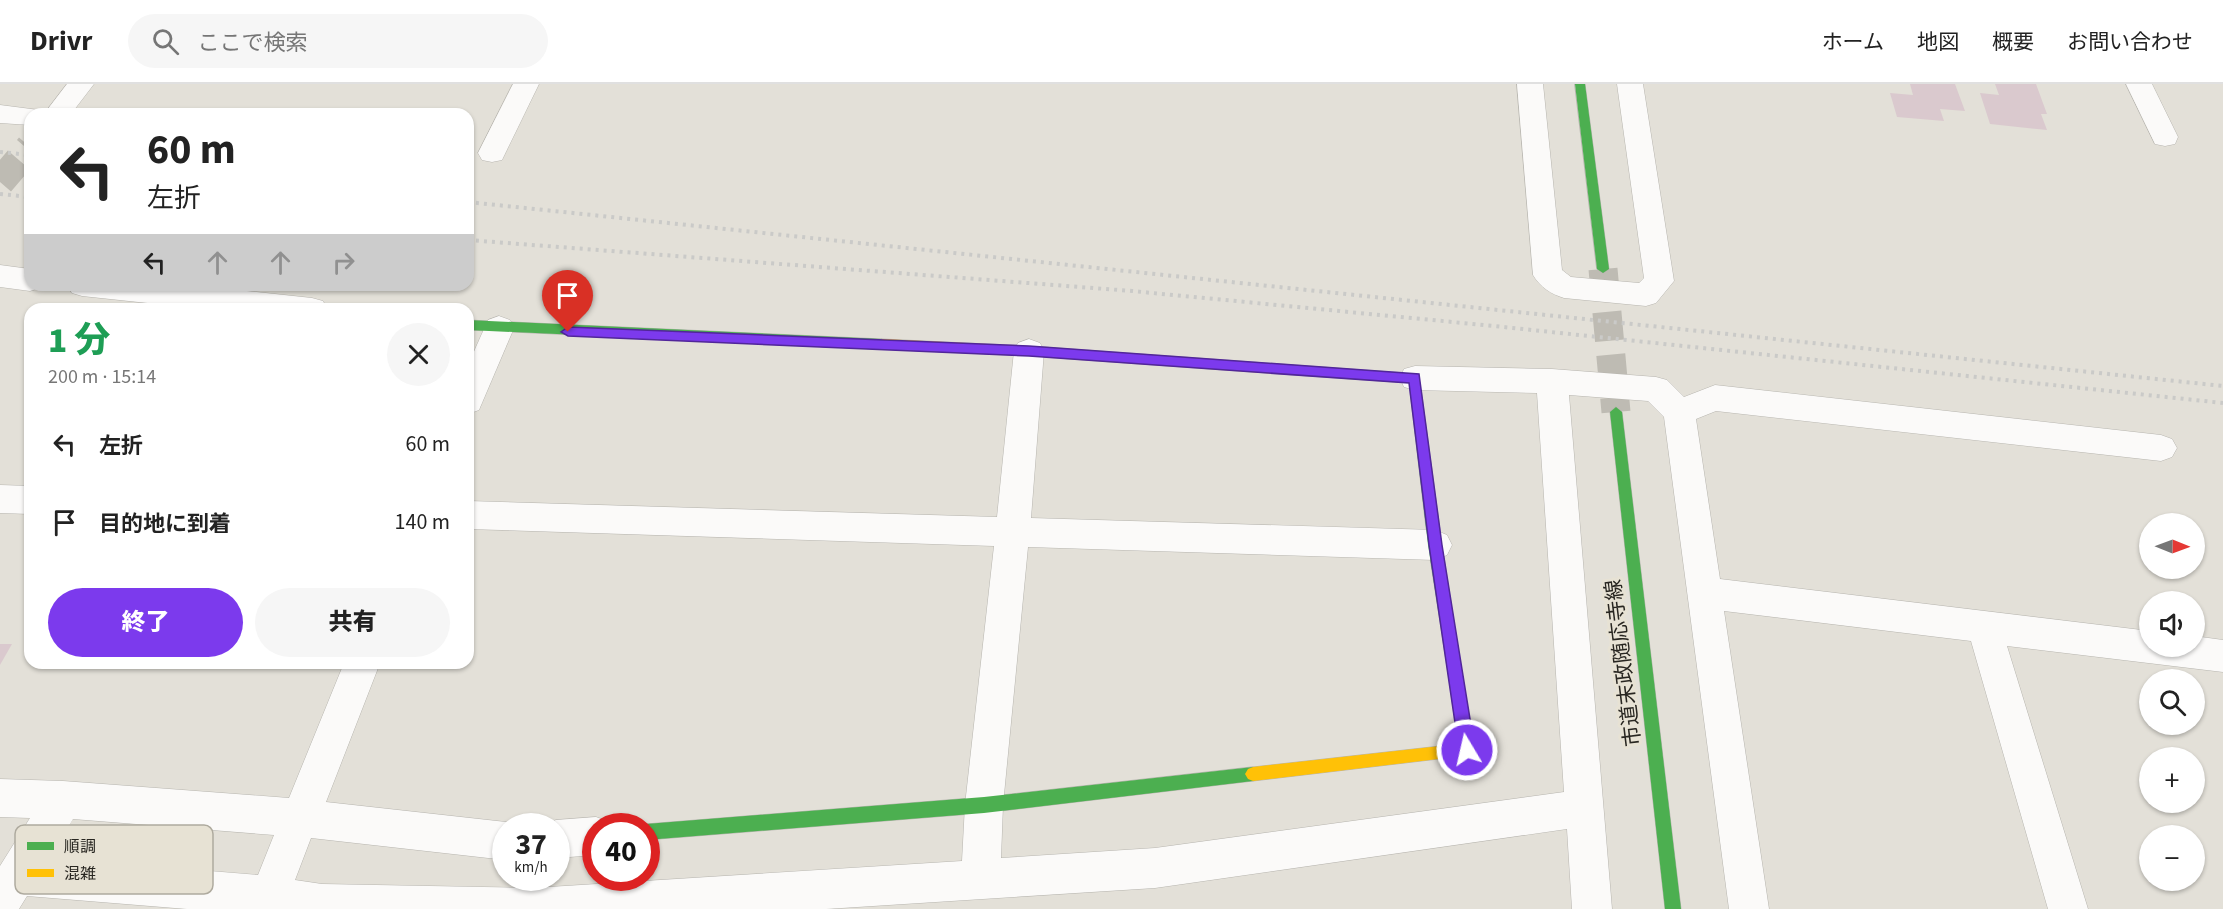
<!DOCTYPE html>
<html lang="ja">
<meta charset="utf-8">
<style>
:root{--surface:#fff;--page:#f6f6f6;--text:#222;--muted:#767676;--line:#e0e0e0;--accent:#7c3aed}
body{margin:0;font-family:"Source Sans 3","Noto Sans JP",sans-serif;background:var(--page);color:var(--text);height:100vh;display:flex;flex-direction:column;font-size:22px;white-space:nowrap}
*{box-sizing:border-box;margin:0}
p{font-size:20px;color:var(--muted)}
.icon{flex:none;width:33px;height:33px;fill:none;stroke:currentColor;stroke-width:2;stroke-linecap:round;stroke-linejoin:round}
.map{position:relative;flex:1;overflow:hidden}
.drawer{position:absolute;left:24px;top:219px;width:450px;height:366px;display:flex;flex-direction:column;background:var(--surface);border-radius:18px;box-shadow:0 2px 4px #0004}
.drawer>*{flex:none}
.hud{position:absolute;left:24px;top:24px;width:450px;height:183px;border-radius:18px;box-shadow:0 2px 4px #0004;background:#fff;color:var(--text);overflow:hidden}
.needle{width:39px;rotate:91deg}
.fabs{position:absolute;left:2139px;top:429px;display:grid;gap:12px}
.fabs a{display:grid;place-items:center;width:66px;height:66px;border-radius:50%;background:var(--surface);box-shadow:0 2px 4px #0004;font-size:30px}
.speed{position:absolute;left:492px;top:729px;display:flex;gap:12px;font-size:30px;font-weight:700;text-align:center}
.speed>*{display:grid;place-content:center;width:78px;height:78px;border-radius:50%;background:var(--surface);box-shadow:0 2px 4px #0004;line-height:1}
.speed small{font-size:15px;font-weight:400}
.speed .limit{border:9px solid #d22;background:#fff;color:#111}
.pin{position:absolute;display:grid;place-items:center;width:51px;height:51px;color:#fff;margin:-62px -26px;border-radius:50% 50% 50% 0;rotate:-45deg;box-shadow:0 0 6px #0007}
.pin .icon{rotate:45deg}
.me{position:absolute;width:66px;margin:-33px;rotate:351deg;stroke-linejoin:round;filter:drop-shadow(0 0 4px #0008)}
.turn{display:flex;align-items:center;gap:21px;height:126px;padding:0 24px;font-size:27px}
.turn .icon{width:78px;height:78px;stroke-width:2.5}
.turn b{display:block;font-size:42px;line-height:51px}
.lanes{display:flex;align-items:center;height:57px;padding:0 24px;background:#0003;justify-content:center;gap:30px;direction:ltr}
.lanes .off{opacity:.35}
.round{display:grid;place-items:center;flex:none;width:63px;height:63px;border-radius:32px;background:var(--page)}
.head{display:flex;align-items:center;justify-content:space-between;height:102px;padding:0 24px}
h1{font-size:36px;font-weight:800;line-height:45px;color:#1e9e55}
.cta{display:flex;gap:12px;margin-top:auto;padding:12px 24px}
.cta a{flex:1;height:69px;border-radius:36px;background:var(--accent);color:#fff;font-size:24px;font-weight:800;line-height:69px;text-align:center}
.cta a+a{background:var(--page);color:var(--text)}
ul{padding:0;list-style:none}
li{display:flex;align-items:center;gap:18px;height:78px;padding:0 24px}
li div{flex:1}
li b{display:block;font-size:22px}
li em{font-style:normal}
header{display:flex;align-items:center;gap:36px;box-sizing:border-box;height:84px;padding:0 30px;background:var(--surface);border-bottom:2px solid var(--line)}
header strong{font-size:28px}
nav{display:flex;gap:33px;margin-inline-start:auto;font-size:21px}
.search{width:420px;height:54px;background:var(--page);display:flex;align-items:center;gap:15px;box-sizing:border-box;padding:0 21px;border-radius:33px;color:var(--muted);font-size:22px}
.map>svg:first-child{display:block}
.building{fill:#dac9ce}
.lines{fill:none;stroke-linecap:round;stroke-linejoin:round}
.street-tunnel{stroke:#bebbb3;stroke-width:29;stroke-dasharray:29 14;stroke-linecap:butt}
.secondary-tunnel{stroke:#bebbb3;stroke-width:29;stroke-dasharray:29 14;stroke-linecap:butt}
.street-casing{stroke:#b7b5af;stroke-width:1}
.fast-casing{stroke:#b7b5af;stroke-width:1}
.slow-casing{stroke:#b7b5af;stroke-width:1}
.street{fill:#fbfaf9;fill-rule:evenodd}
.fast{fill:#4caf50;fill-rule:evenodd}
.slow{fill:#ffc107;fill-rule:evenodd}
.rail{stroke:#cacac8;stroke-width:4;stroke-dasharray:3 5;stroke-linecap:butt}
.route{fill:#7c3aed;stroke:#51269a;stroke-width:1.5}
.labels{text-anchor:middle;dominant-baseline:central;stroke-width:6;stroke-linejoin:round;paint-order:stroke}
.street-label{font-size:21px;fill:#282621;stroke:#e7e2d4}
.key{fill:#e7e2d4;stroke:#aeaa9e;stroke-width:1.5}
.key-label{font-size:16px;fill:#282621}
</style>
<header>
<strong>Drivr</strong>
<div class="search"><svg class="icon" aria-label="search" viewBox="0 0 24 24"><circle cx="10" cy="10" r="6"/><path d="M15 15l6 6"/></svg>ここで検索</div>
<nav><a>ホーム</a><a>地図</a><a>概要</a><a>お問い合わせ</a></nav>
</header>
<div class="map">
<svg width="2223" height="825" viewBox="0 0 2223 825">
<rect width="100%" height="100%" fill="#e3e0d8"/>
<!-- building -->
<g class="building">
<polygon points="1910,0 1955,0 1965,27 1940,25 1944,37 1897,33 1890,9 1913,11"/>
<polygon points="1995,0 2036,0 2047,30 2041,30 2047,46 1990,40 1980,9 1999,11"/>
<polygon points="0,560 12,560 0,581"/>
</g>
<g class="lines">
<!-- street-tunnel -->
<polyline class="street-tunnel" points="0,98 30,63"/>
<!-- secondary-tunnel -->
<polyline class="secondary-tunnel" points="1603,185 1616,328"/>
<!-- street casing -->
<g class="street-casing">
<g id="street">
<polygon points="67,0 94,0 71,30 44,30"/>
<polygon points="513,0 539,0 502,76 492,78 482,76 478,69"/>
<path d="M1517,0H1543L1562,186L1571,193L1639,199L1644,194L1617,0H1643L1674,197L1656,219L1646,222L1564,214C1551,210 1540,203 1533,191Z"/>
<polygon points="2126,0 2152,0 2178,53 2175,60 2165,62 2155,60"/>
<polygon points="0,21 39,26 42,30 30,30 30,41 0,39"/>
<polygon points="0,181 30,185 30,201 42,201 40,204 30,207 0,203"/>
<polygon points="67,201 190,201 312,214 323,217 327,225 204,225 82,212 72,209"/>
<polygon points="499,232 510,236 514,244 479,326 468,330 468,281 488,236"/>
<path d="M1029,255L1040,259L1044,267L1031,434L1435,446L1447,451L1452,461L1447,471L1435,476L1028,463L1003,721L1001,774L1155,764L1564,708L1537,309L1415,306L1404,303L1400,294L1404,285L1415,282L1552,285L1656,293L1667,296L1684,313L1715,301L2161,351L2172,355L2177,364L2172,373L2161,377L1716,327L1696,335L1720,495L2150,547V562H2194V552L2223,556V588L2007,562L2088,825H2048L1971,557L1724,527L1769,825H1729L1664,333L1648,317L1569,311L1612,825H1572L1567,745L1155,804L826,825H187L27,812L19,825H0V782L30,734L0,733V695L63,697L289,714L344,579H380L326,718L506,738L518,742H506V776L311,754L295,796L322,800L533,804L962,777L965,721L994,462L468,445V417L997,433L1014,267L1018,259ZM73,735L274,751L258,791L50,774Z"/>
<polygon points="0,401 30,402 30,430 0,429"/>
<polygon points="596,733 610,738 611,742 596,742 596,771 556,774 556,742 542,741 556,736"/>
</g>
</g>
<!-- fast casing -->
<g class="fast-casing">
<g id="fast">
<polygon points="1575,0 1585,0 1609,185 1603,189 1597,185"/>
<polygon points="468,236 882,255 888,260 882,265 468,246"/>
<polygon points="1294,281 1419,290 1442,461 1463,596 1461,601 1456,603 1451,601 1449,596 1428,461 1409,299 1294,291 1288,286"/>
<polygon points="1616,323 1622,328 1681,825 1665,825 1610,328"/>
<polygon points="1253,683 1258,685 1261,690 1258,695 1253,697 984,729 646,756 646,742 640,742 646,740 984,713"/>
</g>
</g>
<!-- slow casing -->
<g class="slow-casing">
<g id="slow">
<polygon points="882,255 1029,262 1294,281 1300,286 1294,291 1029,272 882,265 876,260"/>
<polygon points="1456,589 1461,591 1463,596 1475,666 1472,671 1253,697 1248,695 1245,690 1248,685 1253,683 1458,660 1449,596 1451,591"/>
</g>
</g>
<!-- street -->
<use href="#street" class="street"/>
<!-- fast -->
<use href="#fast" class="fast"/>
<!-- slow -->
<use href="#slow" class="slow"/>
<!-- rail -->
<g class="rail">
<polyline points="0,68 30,71"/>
<polyline points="0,110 30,113"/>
<polyline points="468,118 2223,302"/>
<polyline points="468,156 1132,207 1494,242 2223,319"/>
</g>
</g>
<!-- route -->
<polygon class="route" points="568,243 1029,262 1419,290 1442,461 1475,666 1472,672 1467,674 1462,672 1459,666 1429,461 1409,299 1029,272 568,252 561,248"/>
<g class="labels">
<!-- street labels -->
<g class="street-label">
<text transform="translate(1623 579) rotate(-97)">市道末政随応寺線</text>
</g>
</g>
<!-- legend -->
<rect x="15" y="741" width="198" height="69" rx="9" class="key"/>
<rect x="27" y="758" width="27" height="8" fill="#4caf50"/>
<rect x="27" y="785" width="27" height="8" fill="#ffc107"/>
<g class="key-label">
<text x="64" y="768">順調</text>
<text x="64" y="795">混雑</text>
</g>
</svg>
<div class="fabs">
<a><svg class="needle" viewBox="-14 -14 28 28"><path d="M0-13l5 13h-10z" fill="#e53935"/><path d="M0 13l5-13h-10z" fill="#767676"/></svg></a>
<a><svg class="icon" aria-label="sound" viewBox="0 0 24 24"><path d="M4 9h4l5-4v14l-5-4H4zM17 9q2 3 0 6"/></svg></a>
<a><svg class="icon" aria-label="search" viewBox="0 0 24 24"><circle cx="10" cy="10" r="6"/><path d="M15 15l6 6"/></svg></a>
<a>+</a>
<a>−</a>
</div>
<div class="speed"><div>37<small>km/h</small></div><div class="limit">40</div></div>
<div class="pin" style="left:568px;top:248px;background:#d93025"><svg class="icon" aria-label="arrive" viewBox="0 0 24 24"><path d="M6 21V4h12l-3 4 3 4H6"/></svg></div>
<svg class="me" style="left:1467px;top:666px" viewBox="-20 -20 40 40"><circle r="17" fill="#7c3aed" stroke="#fff" stroke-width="3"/><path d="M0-11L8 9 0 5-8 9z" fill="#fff"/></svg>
<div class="hud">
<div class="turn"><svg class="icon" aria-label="left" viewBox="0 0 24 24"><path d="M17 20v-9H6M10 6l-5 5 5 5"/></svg><div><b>60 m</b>左折</div></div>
<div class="lanes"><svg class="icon" aria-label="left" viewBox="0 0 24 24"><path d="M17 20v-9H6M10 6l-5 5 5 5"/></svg><svg class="icon off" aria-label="ahead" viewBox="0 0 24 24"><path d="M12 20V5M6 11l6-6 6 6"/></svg><svg class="icon off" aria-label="ahead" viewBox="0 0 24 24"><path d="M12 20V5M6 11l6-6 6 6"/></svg><svg class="icon off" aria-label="right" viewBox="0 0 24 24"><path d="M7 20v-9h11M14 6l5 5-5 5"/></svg></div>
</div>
<section class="drawer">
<div class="head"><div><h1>1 分</h1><p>200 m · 15:14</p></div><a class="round"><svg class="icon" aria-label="close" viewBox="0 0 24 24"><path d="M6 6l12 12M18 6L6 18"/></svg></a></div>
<ul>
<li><svg class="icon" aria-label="left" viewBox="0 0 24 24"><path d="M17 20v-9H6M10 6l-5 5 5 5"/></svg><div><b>左折</b></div><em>60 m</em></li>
<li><svg class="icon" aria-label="arrive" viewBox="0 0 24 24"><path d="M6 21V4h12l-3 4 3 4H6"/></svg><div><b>目的地に到着</b></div><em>140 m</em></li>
</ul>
<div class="cta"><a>終了</a><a>共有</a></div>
</section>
</div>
